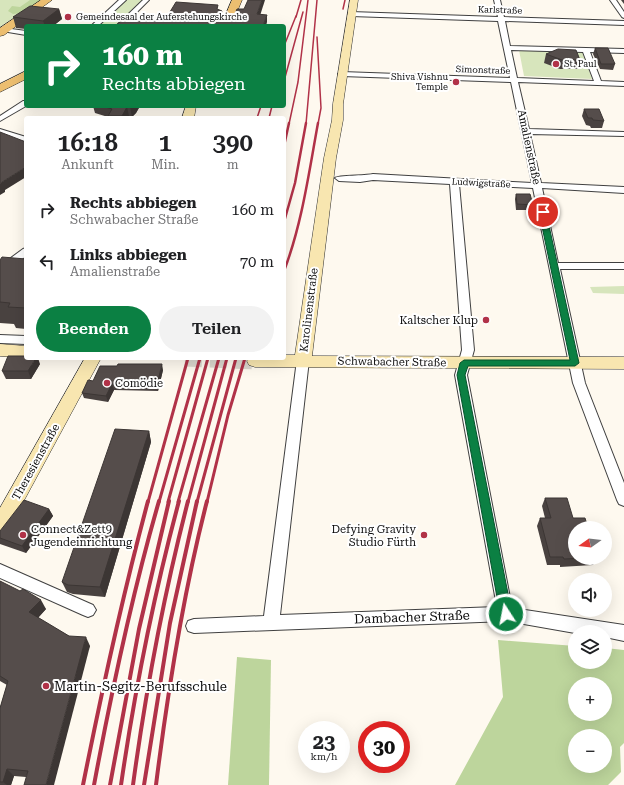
<!DOCTYPE html>
<html lang="de">
<meta charset="utf-8">
<style>
:root{--surface:#fff;--page:#f2f2f2;--text:#202124;--muted:#757577;--accent:#0b8043}
body{margin:0;font-family:"Roboto Serif",serif;background:var(--page);color:var(--text);height:100vh;display:flex;flex-direction:column;font-size:15px;white-space:nowrap}
*{box-sizing:border-box;margin:0}
p{font-size:13px;color:var(--muted)}
.icon{flex:none;width:22px;height:22px;fill:none;stroke:currentColor;stroke-width:2;stroke-linecap:round;stroke-linejoin:round}
.map{position:relative;flex:1;overflow:hidden}
.sheet{position:absolute;left:24px;top:116px;width:262px;height:244px;display:flex;flex-direction:column;background:var(--surface);border-radius:4px;box-shadow:0 4px 16px #0002}
.sheet>*{flex:none}
.banner{position:absolute;left:24px;top:24px;width:262px;height:84px;border-radius:4px;box-shadow:0 4px 16px #0002;background:#0b8043;color:#fff;overflow:hidden}
.needle{width:26px;rotate:256deg}
.tools{position:absolute;left:568px;top:521px;display:grid;gap:8px}
.tools a{display:grid;place-items:center;width:44px;height:44px;border-radius:50%;background:var(--surface);box-shadow:0 4px 16px #0002;font-size:20px}
.speed{position:absolute;left:298px;top:721px;display:flex;gap:8px;font-size:20px;font-weight:700;text-align:center}
.speed>*{display:grid;place-content:center;width:52px;height:52px;border-radius:50%;background:var(--surface);box-shadow:0 4px 16px #0002;line-height:1}
.speed small{font-size:10px;font-weight:400}
.speed .limit{border:6px solid #d22;background:#fff;color:#111}
.pin{position:absolute;display:grid;place-items:center;width:34px;height:34px;color:#fff;margin:-17px;border:2px solid #fff;border-radius:50%;box-shadow:0 1px 4px #0007}
.me{position:absolute;width:44px;margin:-22px;rotate:349deg;stroke-linejoin:round;filter:drop-shadow(0 0 3px #0008)}
.turn{display:flex;align-items:center;gap:14px;height:84px;padding:0 12px;font-size:18px}
.turn .icon{width:52px;height:52px;stroke-width:2.5}
.turn b{display:block;font-size:28px;line-height:34px}
.eta{display:flex;justify-content:space-evenly;align-items:center;height:68px;text-align:center}
.eta b{font-size:24px;font-weight:600;line-height:28px}
.button{display:flex;gap:8px;margin-top:auto;padding:8px 12px}
.button a{flex:1;height:46px;border-radius:24px;background:var(--accent);color:#fff;font-size:16px;font-weight:600;line-height:46px;text-align:center}
.button a+a{background:var(--page);color:var(--text)}
ul{padding:0;list-style:none}
li{display:flex;align-items:center;gap:12px;height:52px;padding:0 12px}
li div{flex:1}
li b{display:block;font-size:15px}
li em{font-style:normal}
.map>svg:first-child{display:block}
.green{fill:#d7e5bc}
.forest{fill:#bdd59c;fill-rule:evenodd}
.lines{fill:none;stroke-linecap:round;stroke-linejoin:round}
.secondary-tunnel{stroke:#dad6cd;stroke-width:17;stroke-dasharray:17 8;stroke-linecap:butt}
.street-casing{stroke:#404040;stroke-width:2}
.secondary-casing{stroke:#2f2f2f;stroke-width:1}
.primary-casing{stroke:#1e1e1e;stroke-width:1}
.street{fill:#fff;fill-rule:evenodd}
.secondary{fill:#f8e6b0;fill-rule:evenodd}
.primary{fill:#ecbe70;fill-rule:evenodd}
.rail-far3{stroke:#b13248;stroke-width:1.5}
.rail-far2{stroke:#b13248;stroke-width:2.5}
.rail-far1{stroke:#b13248;stroke-width:3}
.rail{stroke:#b13248;stroke-width:4}
.wall{fill:#494240}
.shaded-wall{fill:#3c3634}
.building{fill:#554d4b;stroke:#3c3634}
.route{fill:#0b8043;stroke:#07532c}
.poi-dot{fill:#b13248;stroke:#fff;stroke-width:1.5}
.labels{text-anchor:middle;dominant-baseline:central;stroke-width:4;stroke-linejoin:round;paint-order:stroke}
.far-street-label{font-size:9px;fill:#0d0d0d;stroke:#fff}
.far-poi-label{font-size:9px;fill:#0d0d0d;stroke:#fff;text-anchor:start}
.street-label{font-size:11px;fill:#0d0d0d;stroke:#fff}
.poi-label{font-size:11px;fill:#0d0d0d;stroke:#fff;text-anchor:end}
.near-street-label{font-size:13px;fill:#0d0d0d;stroke:#fff}
.near-poi-label{font-size:13px;fill:#0d0d0d;stroke:#fff;text-anchor:start}
</style>
<div class="map">
<svg width="624" height="785" viewBox="0 0 624 785">
<rect width="100%" height="100%" fill="#fef9ef"/>
<!-- green -->
<g class="green">
<polygon points="0,0 40,0 0,27"/>
<polygon points="126,0 143,0 116,26 99,26"/>
<polygon points="519,50 583,53 592,79 524,76"/>
<polygon points="624,286 624,294 593,293 590,287"/>
</g>
<!-- forest -->
<g class="forest">
<polygon points="30,0 41,0 22,13 13,14 8,11 12,6 20,7"/>
<path d="M498,640L575,646V662H605V648L624,650V743L620,747L621,772L608,785H455L503,697ZM575,684H605V714H575ZM575,736H605V766H575Z"/>
<polygon points="237,657 271,660 269,785 228,785"/>
</g>
<g class="lines">
<!-- secondary-tunnel -->
<polyline class="secondary-tunnel" points="185,358 255,361"/>
<!-- street casing -->
<g class="street-casing">
<g id="street">
<polygon points="119,0 126,0 98,26 91,26"/>
<polygon points="143,0 149,0 123,26 116,26"/>
<path d="M494,0H500L504,17L624,21V25L505,21L510,46L624,49V53L590,52L601,81L624,82V86L518,82L529,129L624,132V136L530,134L541,183L624,187V193L542,188L558,263H624V269H560L585,383L624,483V506L619,504L617,500L573,383L533,188L459,184L474,350L467,375L512,608L624,625V641L605,637V632L575,633L506,621L194,633L188,631L186,626L188,621L194,619L264,616L297,360L299,357H307L309,360L280,615L497,607L455,375L462,350L450,184L373,180L360,182L339,181L335,178C338,175 365,176 373,174L532,183L511,82L342,76L338,74L342,72L510,78L498,21L351,16L348,14L351,12L498,17ZM511,50L583,52L594,81L517,78Z"/>
<polygon points="610,0 616,0 624,12 624,18 622,17"/>
<polygon points="4,28 26,31 26,35 2,31 2,29"/>
<polygon points="23,101 26,101 26,106 0,121 0,116"/>
<polygon points="0,129 26,137 26,142 0,134"/>
<polygon points="26,248 26,256 4,273 0,274 0,266 23,249"/>
<polygon points="0,335 26,336 26,344 0,343"/>
<polygon points="0,564 93,605 96,610 93,615 88,617 83,615 0,578"/>
</g>
</g>
<!-- secondary casing -->
<g class="secondary-casing">
<g id="secondary">
<polygon points="350,0 358,0 343,104 343,120 336,158 312,356 624,357 624,369 255,367 249,365 247,361 249,358 284,358 284,355 295,355 324,158 332,120 333,104"/>
<polygon points="186,106 196,106 194,118 182,118"/>
<polygon points="0,344 26,346 26,358 0,356"/>
<polygon points="85,358 101,358 7,532 0,535 0,508"/>
</g>
</g>
<!-- primary casing -->
<g class="primary-casing">
<g id="primary">
<polygon points="41,0 52,0 4,35 0,36 0,28"/>
<polygon points="232,0 242,0 231,26 221,26"/>
<polygon points="26,71 26,79 0,92 0,84"/>
</g>
</g>
<!-- street -->
<use href="#street" class="street"/>
<!-- secondary -->
<use href="#secondary" class="secondary"/>
<!-- primary -->
<use href="#primary" class="primary"/>
<!-- rail-far3 -->
<g class="rail-far3">
<polyline points="343,9 345,0"/>
<polyline points="296,17 301,0"/>
<polyline points="317,37 321,108 318,124"/>
<polyline points="284,46 296,16"/>
<polyline points="284,81 303,12"/>
<polyline points="257,118 261,106"/>
<polyline points="269,118 272,106"/>
<polyline points="289,124 298,82 308,0"/>
<polyline points="306,124 317,0"/>
</g>
<!-- rail-far2 -->
<g class="rail-far2">
<polyline points="284,146 289,123"/>
<polyline points="284,222 295,183 306,123"/>
<path d="M284,271C302,224 309,172 318,123"/>
</g>
<!-- rail-far1 -->
<g class="rail-far1">
<polyline points="148,502 188,358"/>
<polyline points="159,502 200,358"/>
<polyline points="168,502 208,358"/>
<polyline points="178,502 219,358"/>
<polyline points="188,502 227,358"/>
<polyline points="197,502 236,358"/>
<polyline points="207,502 228,415 245,358"/>
</g>
<!-- rail -->
<g class="rail">
<path d="M83,785C102,690 123,594 148,501"/>
<path d="M94,785C112,689 132,594 159,501"/>
<polyline points="110,785 139,629 169,501"/>
<path d="M121,785C135,689 154,594 179,501"/>
<path d="M133,785C146,689 164,594 188,501"/>
<polyline points="144,785 170,623 197,501"/>
<path d="M156,785C168,689 183,594 207,501"/>
</g>
</g>
<!-- wall -->
<g class="wall">
<polygon points="621,0 624,0 624,4"/>
<polygon points="59,9 62,19 53,26 26,26 26,29 16,28 13,17"/>
<polygon points="595,48 615,64 613,70 600,69 593,54"/>
<polygon points="546,54 580,60 578,69 560,69 544,63"/>
<polygon points="93,106 140,106 136,113 132,117 129,116 128,118 108,118 108,117 95,113"/>
<polygon points="584,109 604,121 602,128 591,128 590,126 586,125 582,116"/>
<polygon points="516,194 533,205 531,210 516,210 515,199"/>
<polygon points="26,259 26,329 16,328 14,324 0,323 0,260"/>
<polygon points="40,364 31,379 6,379 2,371"/>
<polygon points="163,370 158,391 114,390 108,402 84,398 82,393 93,381"/>
<polygon points="149,431 151,442 105,597 73,594 67,592 62,582"/>
<polygon points="545,498 575,558 597,558 593,565 560,567 560,565 547,565 537,526 540,518 545,518 542,506"/>
<polygon points="49,509 53,516 26,553 0,544 0,531"/>
<polygon points="0,581 46,609 38,618 69,636 90,646 26,777 14,776 11,785 0,785 0,708 7,685 0,681"/>
</g>
<!-- shaded-wall -->
<g class="shaded-wall">
<polygon points="262,0 265,0 258,22 257,14"/>
<polygon points="59,9 62,19 53,26 45,26 43,21"/>
<polygon points="222,11 223,18 220,26 219,20"/>
<polygon points="267,15 267,22 266,26 263,26"/>
<polygon points="131,106 140,106 136,113 132,117 130,107"/>
<polygon points="127,107 129,116 128,118 122,118 122,116"/>
<polygon points="26,167 26,177 5,190 5,192 0,195 0,185 2,182"/>
<polygon points="36,358 38,358 40,364 31,379 28,371"/>
<polygon points="162,364 163,370 158,391 157,385"/>
<polygon points="112,384 114,390 108,402 106,396"/>
<polygon points="149,431 151,442 105,597 100,587"/>
<polygon points="49,509 53,516 26,553 22,546"/>
<polygon points="41,600 46,609 35,621 29,612"/>
<polygon points="86,637 90,646 54,785 46,785"/>
<polygon points="7,769 14,776 11,785 7,785 3,782"/>
</g>
<!-- building -->
<g class="building">
<polygon points="248,0 262,0 257,14 267,15 263,26 115,26 125,18 165,20 176,2 218,5 217,9 222,11 219,20 230,20 234,16 237,9 244,9"/>
<polygon points="30,6 59,9 43,21 13,17"/>
<polygon points="595,48 608,48 615,64 601,64"/>
<polygon points="558,49 576,50 580,60 562,60 546,54"/>
<polygon points="102,106 131,106 130,107 127,107 122,116 108,116 112,109"/>
<polygon points="584,109 599,109 604,121 593,120 592,118 588,118"/>
<polygon points="0,132 26,142 26,167 2,182 2,183 0,185"/>
<polygon points="516,194 530,194 533,205 517,204"/>
<polygon points="2,257 26,259 26,308 8,307 10,303 0,302 0,260"/>
<polygon points="8,356 26,356 26,358 36,358 28,371 2,371"/>
<polygon points="118,364 162,364 157,385 112,384 106,396 82,393 88,380 93,381 100,366 117,366"/>
<polygon points="115,429 149,431 100,587 68,585 62,582"/>
<polygon points="545,498 567,498 573,518 585,518 588,528 575,528 575,558 589,558 564,559 563,557 550,557 540,518 551,518"/>
<polygon points="24,500 49,509 22,546 0,538 0,531"/>
<polygon points="0,581 20,591 23,589 41,600 29,612 69,636 86,637 46,785 24,785 28,771 7,769 3,782 0,782 0,708 8,681 0,676"/>
</g>
<!-- route -->
<polygon class="route" points="543,210 546,212 579,363 575,366 468,366 465,375 512,614 510,618 506,620 502,618 500,614 457,375 460,363 464,360 570,360 539,212"/>
<!-- markers -->
<g class="poi-dot">
<circle cx="68" cy="17" r="4"/>
<circle cx="556" cy="64" r="4"/>
<circle cx="456" cy="82" r="4"/>
<circle cx="486" cy="320" r="4"/>
<circle cx="107" cy="383" r="4"/>
<circle cx="23" cy="535" r="4"/>
<circle cx="424" cy="535" r="4"/>
<circle cx="46" cy="686" r="4"/>
</g>
<g class="labels">
<!-- far-street labels -->
<g class="far-street-label">
<text transform="translate(500 10) rotate(2)">Karlstraße</text>
<text transform="translate(483 70) rotate(2)">Simonstraße</text>
<text transform="translate(481 183) rotate(3)">Ludwigstraße</text>
</g>
<!-- far-poi labels -->
<g class="far-poi-label">
<text x="76" y="17">Gemeindesaal der Auferstehungskirche</text>
<text x="564" y="64">St. Paul</text>
<text x="448" y="77" text-anchor="end">Shiva Vishnu<tspan x="448" dy="10">Temple</tspan></text>
</g>
<!-- street labels -->
<g class="street-label">
<text transform="translate(529 147) rotate(78)">Amalienstraße</text>
<text transform="translate(309 310) rotate(-83)">Karolinenstraße</text>
<text transform="translate(392 362) rotate(1)">Schwabacher Straße</text>
<text transform="translate(36 462) rotate(-61)">Theresienstraße</text>
</g>
<!-- poi labels -->
<g class="poi-label">
<text x="478" y="320">Kaltscher Klup</text>
<text x="115" y="383" text-anchor="start">Comödie</text>
<text x="31" y="529" text-anchor="start">Connect&amp;Zett9<tspan x="31" dy="13">Jugendeinrichtung</tspan></text>
<text x="416" y="529">Defying Gravity<tspan x="416" dy="13">Studio Fürth</tspan></text>
</g>
<!-- near-street labels -->
<g class="near-street-label">
<text transform="translate(412 617) rotate(-2)">Dambacher Straße</text>
</g>
<!-- near-poi labels -->
<g class="near-poi-label">
<text x="54" y="686">Martin-Segitz-Berufsschule</text>
</g>
</g>
</svg>
<div class="tools">
<a><svg class="needle" viewBox="-14 -14 28 28"><path d="M0-13l5 13h-10z" fill="#e53935"/><path d="M0 13l5-13h-10z" fill="#757577"/></svg></a>
<a><svg class="icon" aria-label="sound" viewBox="0 0 24 24"><path d="M4 9h4l5-4v14l-5-4H4zM17 9q2 3 0 6"/></svg></a>
<a><svg class="icon" aria-label="layers" viewBox="0 0 24 24"><path d="M12 4l9 5-9 5-9-5zM3 14l9 5 9-5"/></svg></a>
<a>+</a>
<a>−</a>
</div>
<div class="speed"><div>23<small>km/h</small></div><div class="limit">30</div></div>
<div class="pin" style="left:543px;top:212px;background:#d93025"><svg class="icon" aria-label="arrive" viewBox="0 0 24 24"><path d="M6 21V4h12l-3 4 3 4H6"/></svg></div>
<svg class="me" style="left:506px;top:614px" viewBox="-20 -20 40 40"><circle r="17" fill="#0b8043" stroke="#fff" stroke-width="3"/><path d="M0-11L8 9 0 5-8 9z" fill="#fff"/></svg>
<div class="banner">
<div class="turn"><svg class="icon" aria-label="right" viewBox="0 0 24 24"><path d="M7 20v-9h11M14 6l5 5-5 5"/></svg><div><b>160 m</b>Rechts abbiegen</div></div>
</div>
<section class="sheet">
<div class="eta">
<div><b>16:18</b><p>Ankunft</p></div>
<div><b>1</b><p>Min.</p></div>
<div><b>390</b><p>m</p></div>
</div>
<ul>
<li><svg class="icon" aria-label="right" viewBox="0 0 24 24"><path d="M7 20v-9h11M14 6l5 5-5 5"/></svg><div><b>Rechts abbiegen</b><p>Schwabacher Straße</p></div><em>160 m</em></li>
<li><svg class="icon" aria-label="left" viewBox="0 0 24 24"><path d="M17 20v-9H6M10 6l-5 5 5 5"/></svg><div><b>Links abbiegen</b><p>Amalienstraße</p></div><em>70 m</em></li>
</ul>
<div class="button"><a>Beenden</a><a>Teilen</a></div>
</section>
</div>
